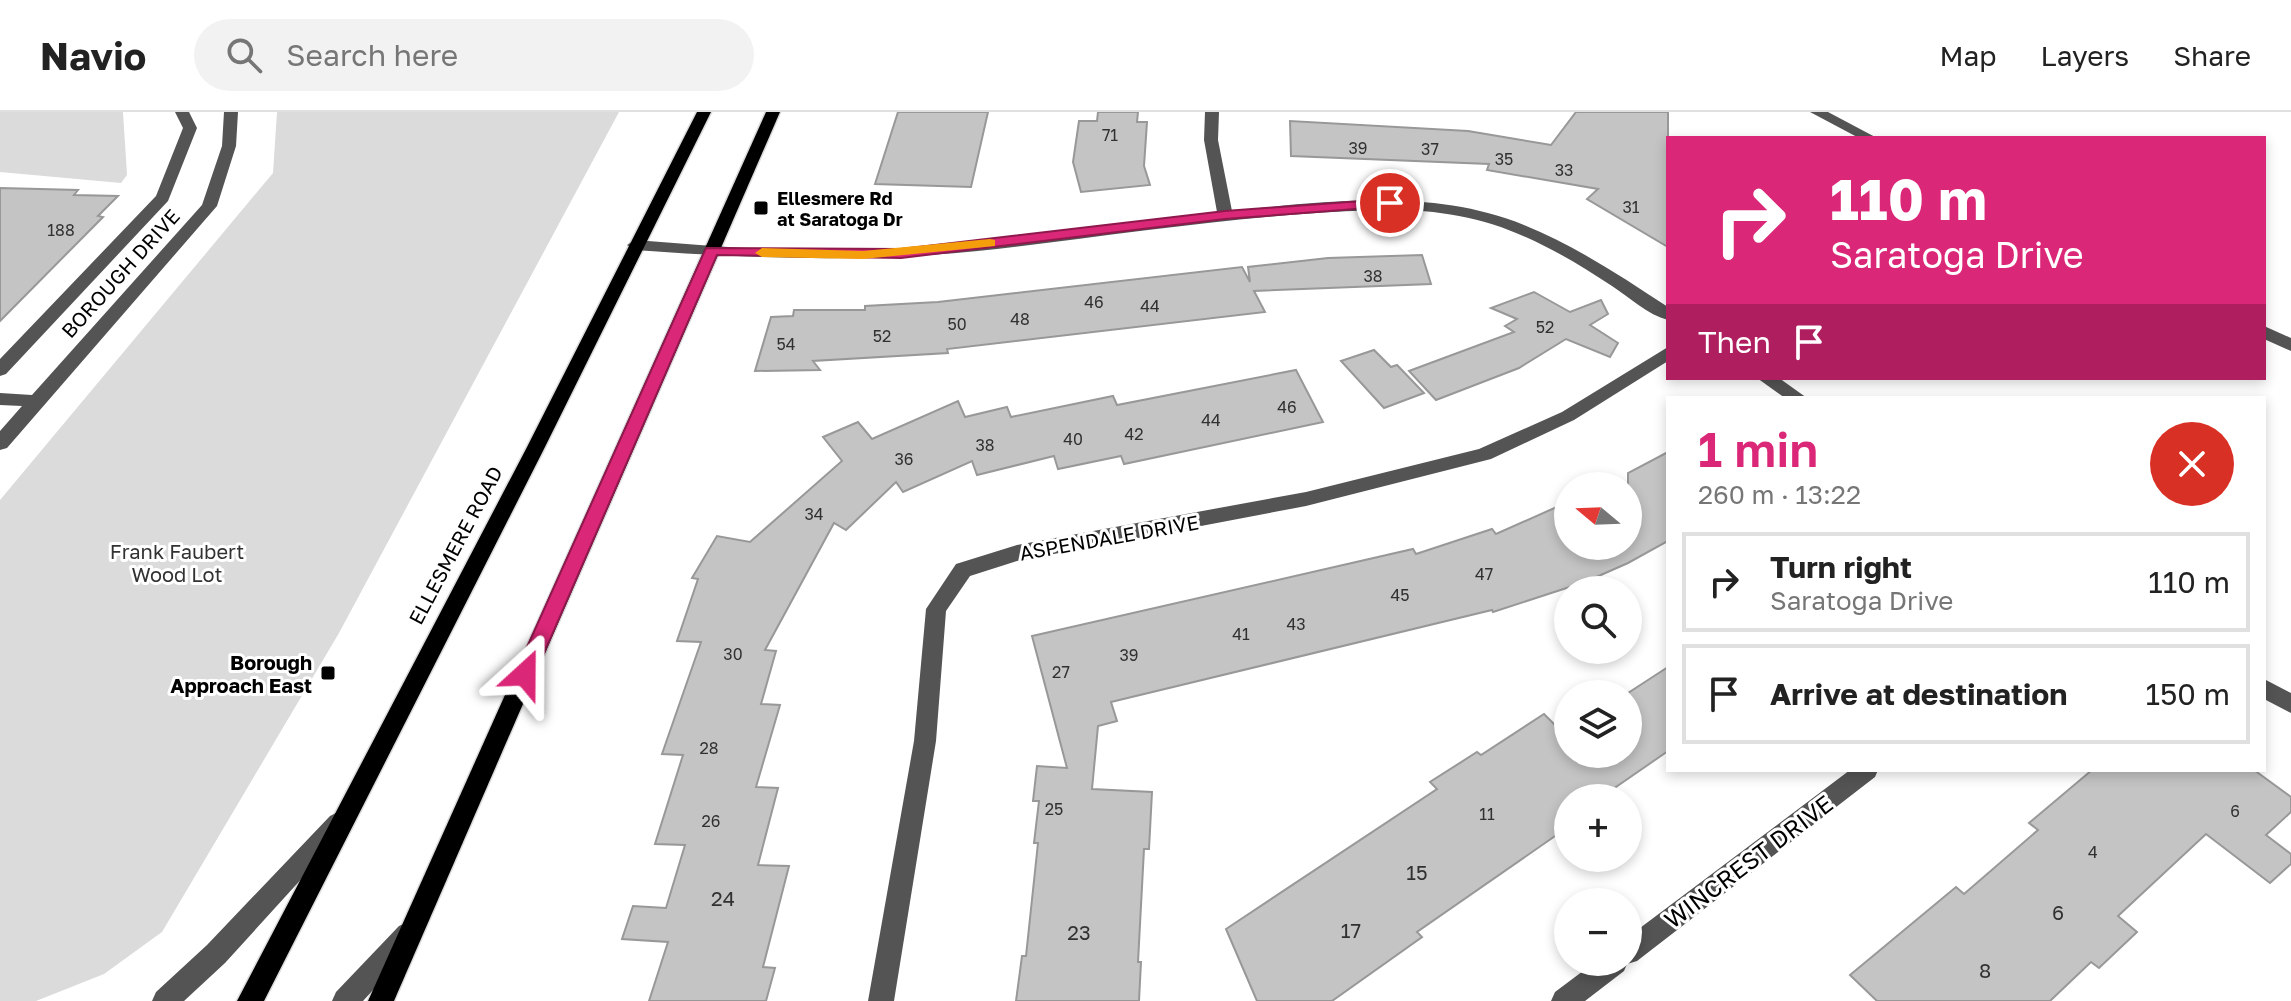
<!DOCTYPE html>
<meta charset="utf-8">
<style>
:root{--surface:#fff;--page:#f2f2f2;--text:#222;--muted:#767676;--line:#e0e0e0;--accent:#db2777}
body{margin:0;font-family:"Golos Text",sans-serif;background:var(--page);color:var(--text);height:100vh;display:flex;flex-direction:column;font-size:30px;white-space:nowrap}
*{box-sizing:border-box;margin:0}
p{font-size:26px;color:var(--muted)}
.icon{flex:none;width:44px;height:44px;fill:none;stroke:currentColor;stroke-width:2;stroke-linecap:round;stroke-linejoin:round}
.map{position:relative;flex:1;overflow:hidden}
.panel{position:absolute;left:1666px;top:284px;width:600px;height:376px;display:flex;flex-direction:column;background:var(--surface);border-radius:0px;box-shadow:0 4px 12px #0003}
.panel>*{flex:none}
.top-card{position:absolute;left:1666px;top:24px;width:600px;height:244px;border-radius:0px;box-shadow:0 4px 12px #0003;background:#db2777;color:#fff;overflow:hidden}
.needle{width:52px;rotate:289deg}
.fabs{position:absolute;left:1554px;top:360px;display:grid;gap:16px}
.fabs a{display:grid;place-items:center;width:88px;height:88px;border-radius:50%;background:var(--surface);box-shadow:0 4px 12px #0003;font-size:40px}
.pin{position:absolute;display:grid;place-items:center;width:68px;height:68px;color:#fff;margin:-34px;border:4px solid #fff;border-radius:50%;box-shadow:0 2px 8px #0007}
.me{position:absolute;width:88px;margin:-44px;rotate:24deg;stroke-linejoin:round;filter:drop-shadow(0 0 6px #0008)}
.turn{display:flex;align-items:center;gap:28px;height:168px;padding:0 32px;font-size:36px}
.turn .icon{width:104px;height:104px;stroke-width:2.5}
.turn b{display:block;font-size:56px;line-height:68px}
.then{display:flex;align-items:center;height:76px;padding:0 32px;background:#0003;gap:16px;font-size:30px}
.round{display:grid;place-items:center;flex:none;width:84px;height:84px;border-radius:42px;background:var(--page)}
.head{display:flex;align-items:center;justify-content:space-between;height:136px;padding:0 32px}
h1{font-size:48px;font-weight:600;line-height:60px;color:var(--accent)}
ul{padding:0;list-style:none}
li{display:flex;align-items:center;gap:24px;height:100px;margin:0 16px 12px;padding:0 16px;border:4px solid var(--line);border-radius:0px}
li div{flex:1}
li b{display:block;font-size:30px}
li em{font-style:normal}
header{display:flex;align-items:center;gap:48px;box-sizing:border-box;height:112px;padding:0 40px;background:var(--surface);border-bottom:2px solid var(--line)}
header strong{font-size:38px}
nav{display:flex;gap:44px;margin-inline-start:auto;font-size:28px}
.search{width:560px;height:72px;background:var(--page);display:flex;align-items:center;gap:20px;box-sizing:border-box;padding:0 28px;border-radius:44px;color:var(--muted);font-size:30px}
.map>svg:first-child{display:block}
.green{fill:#dbdbdb}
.building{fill:#c4c4c4;stroke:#989898;stroke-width:2}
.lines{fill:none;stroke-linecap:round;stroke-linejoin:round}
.major-casing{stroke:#dbdbdb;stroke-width:3}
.minor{fill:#545454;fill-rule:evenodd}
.major{fill:#000;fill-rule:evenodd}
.route{fill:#db2777;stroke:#8e194d;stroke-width:2}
.slow{fill:#f59e0b}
.poi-dot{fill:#000;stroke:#fff;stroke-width:3}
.labels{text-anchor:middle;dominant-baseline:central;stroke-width:6;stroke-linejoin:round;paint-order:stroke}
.number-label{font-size:16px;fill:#313131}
.far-poi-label{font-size:18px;font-weight:bold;fill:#000;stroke:#fff;text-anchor:start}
.street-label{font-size:20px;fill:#000;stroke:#fff}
.park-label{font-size:20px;fill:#323232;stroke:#fff}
.poi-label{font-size:20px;font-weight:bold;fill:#000;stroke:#fff;text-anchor:end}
.near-number-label{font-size:20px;fill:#313131}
.near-street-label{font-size:24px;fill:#000;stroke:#fff}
</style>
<header>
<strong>Navio</strong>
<div class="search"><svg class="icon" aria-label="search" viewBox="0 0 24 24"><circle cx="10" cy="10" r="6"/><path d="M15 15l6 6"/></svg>Search here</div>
<nav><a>Map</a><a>Layers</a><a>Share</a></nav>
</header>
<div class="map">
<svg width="2291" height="889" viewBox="0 0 2291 889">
<rect width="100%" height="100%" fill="#fff"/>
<!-- green -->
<g class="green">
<polygon points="0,0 123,0 127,63 121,71 0,60"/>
<polygon points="277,0 619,0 339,521 162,820 104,862 36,889 0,889 0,388 273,61"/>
</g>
<!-- building -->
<g class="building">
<polygon points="898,0 988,0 971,75 875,72"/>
<polygon points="1098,0 1138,0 1137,10 1147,10 1144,54 1150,73 1081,80 1073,50 1079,9 1097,9"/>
<polygon points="1576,0 1668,0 1668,135 1587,87 1598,77 1487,58 1489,52 1291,44 1290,9 1468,19 1551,33"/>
<polygon points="0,76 78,78 74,83 118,84 98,104 103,105 0,209"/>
<polygon points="1422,143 1431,172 1254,179 1265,200 947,237 948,241 813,249 820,258 755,259 771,205 793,204 794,198 865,198 865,194 938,190 1242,155 1250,170 1248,155 1328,146"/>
<polygon points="1534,180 1570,200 1601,188 1608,202 1590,213 1618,231 1610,245 1566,227 1519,256 1436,288 1409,259 1514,220 1505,214 1517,207 1491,196"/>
<polygon points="1374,238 1391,255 1397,253 1424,281 1384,296 1341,249"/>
<polygon points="1296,258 1323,310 1124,352 1121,344 1058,357 1054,344 977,363 972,349 903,380 896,370 846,418 834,411 765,538 776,539 761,592 780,593 756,675 778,676 758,753 789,754 763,855 775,856 766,889 649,889 668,830 622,827 633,794 666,796 685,733 655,732 683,643 662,642 701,530 677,529 698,467 692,466 717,424 750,430 842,349 823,325 858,310 872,327 958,289 965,305 1007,295 1011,305 1113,284 1117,293"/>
<polygon points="1668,340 1668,429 1628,451 1585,470 1493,500 1492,498 1111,590 1117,609 1098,614 1092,677 1152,680 1149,737 1144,737 1138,850 1141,850 1139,889 1016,889 1022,844 1026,844 1038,731 1034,731 1039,689 1033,689 1037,654 1067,656 1032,524 1413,437 1416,442 1492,417 1496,422 1568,390 1568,434 1628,434 1628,361"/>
<polygon points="1668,555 1668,639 1600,686 1568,686 1568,715 1417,820 1422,825 1332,889 1257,889 1226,817 1437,677 1430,670 1477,640 1481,643 1544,602 1568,626 1568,642 1628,642 1628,581"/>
<polygon points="2092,658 2254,658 2291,685 2291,700 2266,723 2291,742 2291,752 2270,771 2206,722 2118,804 2137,820 2099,856 2091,850 2050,889 1877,889 1850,863 1956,775 1964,782 2038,718 2029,711"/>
</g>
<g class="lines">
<!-- major casing -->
<g class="major-casing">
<g id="major">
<polygon points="697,0 711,0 544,337 264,889 237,889 526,337"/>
<polygon points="766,0 780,0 394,889 368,889"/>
</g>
</g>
<!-- minor -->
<g class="minor">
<polygon points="175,0 189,0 197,16 168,89 6,262 0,264 0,247 156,84 183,16"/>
<polygon points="224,0 238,0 236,34 217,94 7,336 0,338 0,319 22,294 0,293 0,281 32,283 202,93 222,34"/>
<path d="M1205,0H1219L1218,28L1232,99C1327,89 1433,76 1524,113C1576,134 1622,165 1668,195V208C1648,203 1629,185 1612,174C1565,143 1515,114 1459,104C1408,94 1354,99 1303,102C1200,110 1099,125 997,137C870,151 761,147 635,138L627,133L635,128C712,134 789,141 866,138C983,134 1100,113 1217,100L1204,28Z"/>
<polygon points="1810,0 1828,0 1877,26 1859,26"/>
<polygon points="2264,214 2291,226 2291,239 2264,227"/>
<polygon points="1668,235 1668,249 1574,308 1491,347 1306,394 1017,449 970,464 946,499 936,629 894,889 868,889 914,629 926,497 956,452 1017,433 1306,380 1479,337 1562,300"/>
<polygon points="1757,266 1779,266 1807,286 1785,286"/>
<polygon points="2264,567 2291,581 2291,601 2264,587"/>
<polygon points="1850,658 1878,658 1875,665 1637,849 1627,852 1624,859 1585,889 1551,889 1555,880 1595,850 1628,850 1628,825"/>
<polygon points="338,700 346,704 350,711 346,718 225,851 184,889 152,889 156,880 207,833 330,704"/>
<polygon points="408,810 417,814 420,822 417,830 363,889 332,889 336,880 399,814"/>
</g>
<!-- major -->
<use href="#major" class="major"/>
</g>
<!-- route -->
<polygon class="route" points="1390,87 1397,91 1395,94 1225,107 901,146 717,143 535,562 532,568 518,568 515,562 706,136 901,137 1225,99"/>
<!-- slow -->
<polygon class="slow" points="990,127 995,128 995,134 863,147 762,145 755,141 762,136 863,139"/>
<!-- markers -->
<g class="poi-dot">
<rect x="753" y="88" width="16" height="16" rx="4"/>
<rect x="320" y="553" width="16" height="16" rx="4"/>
</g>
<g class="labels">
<!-- number labels -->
<g class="number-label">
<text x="1110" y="23">71</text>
<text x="1358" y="36">39</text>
<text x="1430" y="37">37</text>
<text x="1504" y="47">35</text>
<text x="1564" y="58">33</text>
<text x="1631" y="95">31</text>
<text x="61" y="118">188</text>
<text x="1373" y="164">38</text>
<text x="1094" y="190">46</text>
<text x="1150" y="194">44</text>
<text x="1020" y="207">48</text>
<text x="957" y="212">50</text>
<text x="1545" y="215">52</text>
<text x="882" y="224">52</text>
<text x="786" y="232">54</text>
<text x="1287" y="295">46</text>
<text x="1211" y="308">44</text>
<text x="1134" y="322">42</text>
<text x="1073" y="327">40</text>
<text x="985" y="333">38</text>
<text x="904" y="347">36</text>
<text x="814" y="402">34</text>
<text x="1484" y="462">47</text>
<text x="1400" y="483">45</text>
<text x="1296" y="512">43</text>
<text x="1241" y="522">41</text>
<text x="733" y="542">30</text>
<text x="1129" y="543">39</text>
<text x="1061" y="560">27</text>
<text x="709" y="636">28</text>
<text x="1054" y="697">25</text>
<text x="2235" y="699">6</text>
<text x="1487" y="702">11</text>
<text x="711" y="709">26</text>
<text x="2093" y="740">4</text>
</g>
<!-- far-poi labels -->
<g class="far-poi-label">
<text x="777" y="86">Ellesmere Rd<tspan x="777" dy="21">at Saratoga Dr</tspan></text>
</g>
<!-- street labels -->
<g class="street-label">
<text transform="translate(120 161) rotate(-48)">BOROUGH DRIVE</text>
<text transform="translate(1109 425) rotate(-10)">ASPENDALE DRIVE</text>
<text transform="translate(455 433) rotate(-62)">ELLESMERE ROAD</text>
</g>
<!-- park labels -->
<g class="park-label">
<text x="177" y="439">Frank Faubert<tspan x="177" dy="23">Wood Lot</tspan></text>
</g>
<!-- poi labels -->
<g class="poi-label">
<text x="312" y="550">Borough<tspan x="312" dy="23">Approach East</tspan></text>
</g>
<!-- near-number labels -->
<g class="near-number-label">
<text x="1417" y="760">15</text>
<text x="723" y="786">24</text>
<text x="2058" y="800">6</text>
<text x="1351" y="818">17</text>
<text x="1079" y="820">23</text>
<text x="1985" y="858">8</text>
</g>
<!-- near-street labels -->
<g class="near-street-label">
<text transform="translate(1748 749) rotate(-37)">WINCREST DRIVE</text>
</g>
</g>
</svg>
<div class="fabs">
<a><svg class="needle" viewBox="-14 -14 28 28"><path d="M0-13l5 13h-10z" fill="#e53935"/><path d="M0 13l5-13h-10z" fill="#767676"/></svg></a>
<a><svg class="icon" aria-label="search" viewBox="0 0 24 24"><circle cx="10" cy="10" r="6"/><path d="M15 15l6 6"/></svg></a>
<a><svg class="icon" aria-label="layers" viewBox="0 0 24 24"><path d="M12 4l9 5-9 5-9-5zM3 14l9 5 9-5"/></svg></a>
<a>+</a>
<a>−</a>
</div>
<div class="pin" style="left:1390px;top:91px;background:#d93025"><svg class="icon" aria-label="arrive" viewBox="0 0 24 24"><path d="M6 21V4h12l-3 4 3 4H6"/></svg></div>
<svg class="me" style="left:525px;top:562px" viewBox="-20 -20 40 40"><path d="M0-17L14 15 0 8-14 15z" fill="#db2777" stroke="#fff" stroke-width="4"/></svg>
<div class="top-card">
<div class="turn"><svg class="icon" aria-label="right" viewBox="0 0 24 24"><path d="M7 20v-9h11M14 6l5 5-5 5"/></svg><div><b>110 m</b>Saratoga Drive</div></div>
<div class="then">Then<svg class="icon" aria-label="arrive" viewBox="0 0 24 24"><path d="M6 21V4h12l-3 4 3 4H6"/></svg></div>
</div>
<section class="panel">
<div class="head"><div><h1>1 min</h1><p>260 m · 13:22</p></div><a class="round" style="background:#d93025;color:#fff"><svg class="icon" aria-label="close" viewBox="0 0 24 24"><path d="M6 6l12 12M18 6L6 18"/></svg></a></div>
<ul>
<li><svg class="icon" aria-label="right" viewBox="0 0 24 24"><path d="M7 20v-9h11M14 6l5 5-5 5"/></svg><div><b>Turn right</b><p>Saratoga Drive</p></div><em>110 m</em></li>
<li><svg class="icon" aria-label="arrive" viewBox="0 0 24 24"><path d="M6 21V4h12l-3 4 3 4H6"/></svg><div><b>Arrive at destination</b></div><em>150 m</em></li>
</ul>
</section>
</div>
